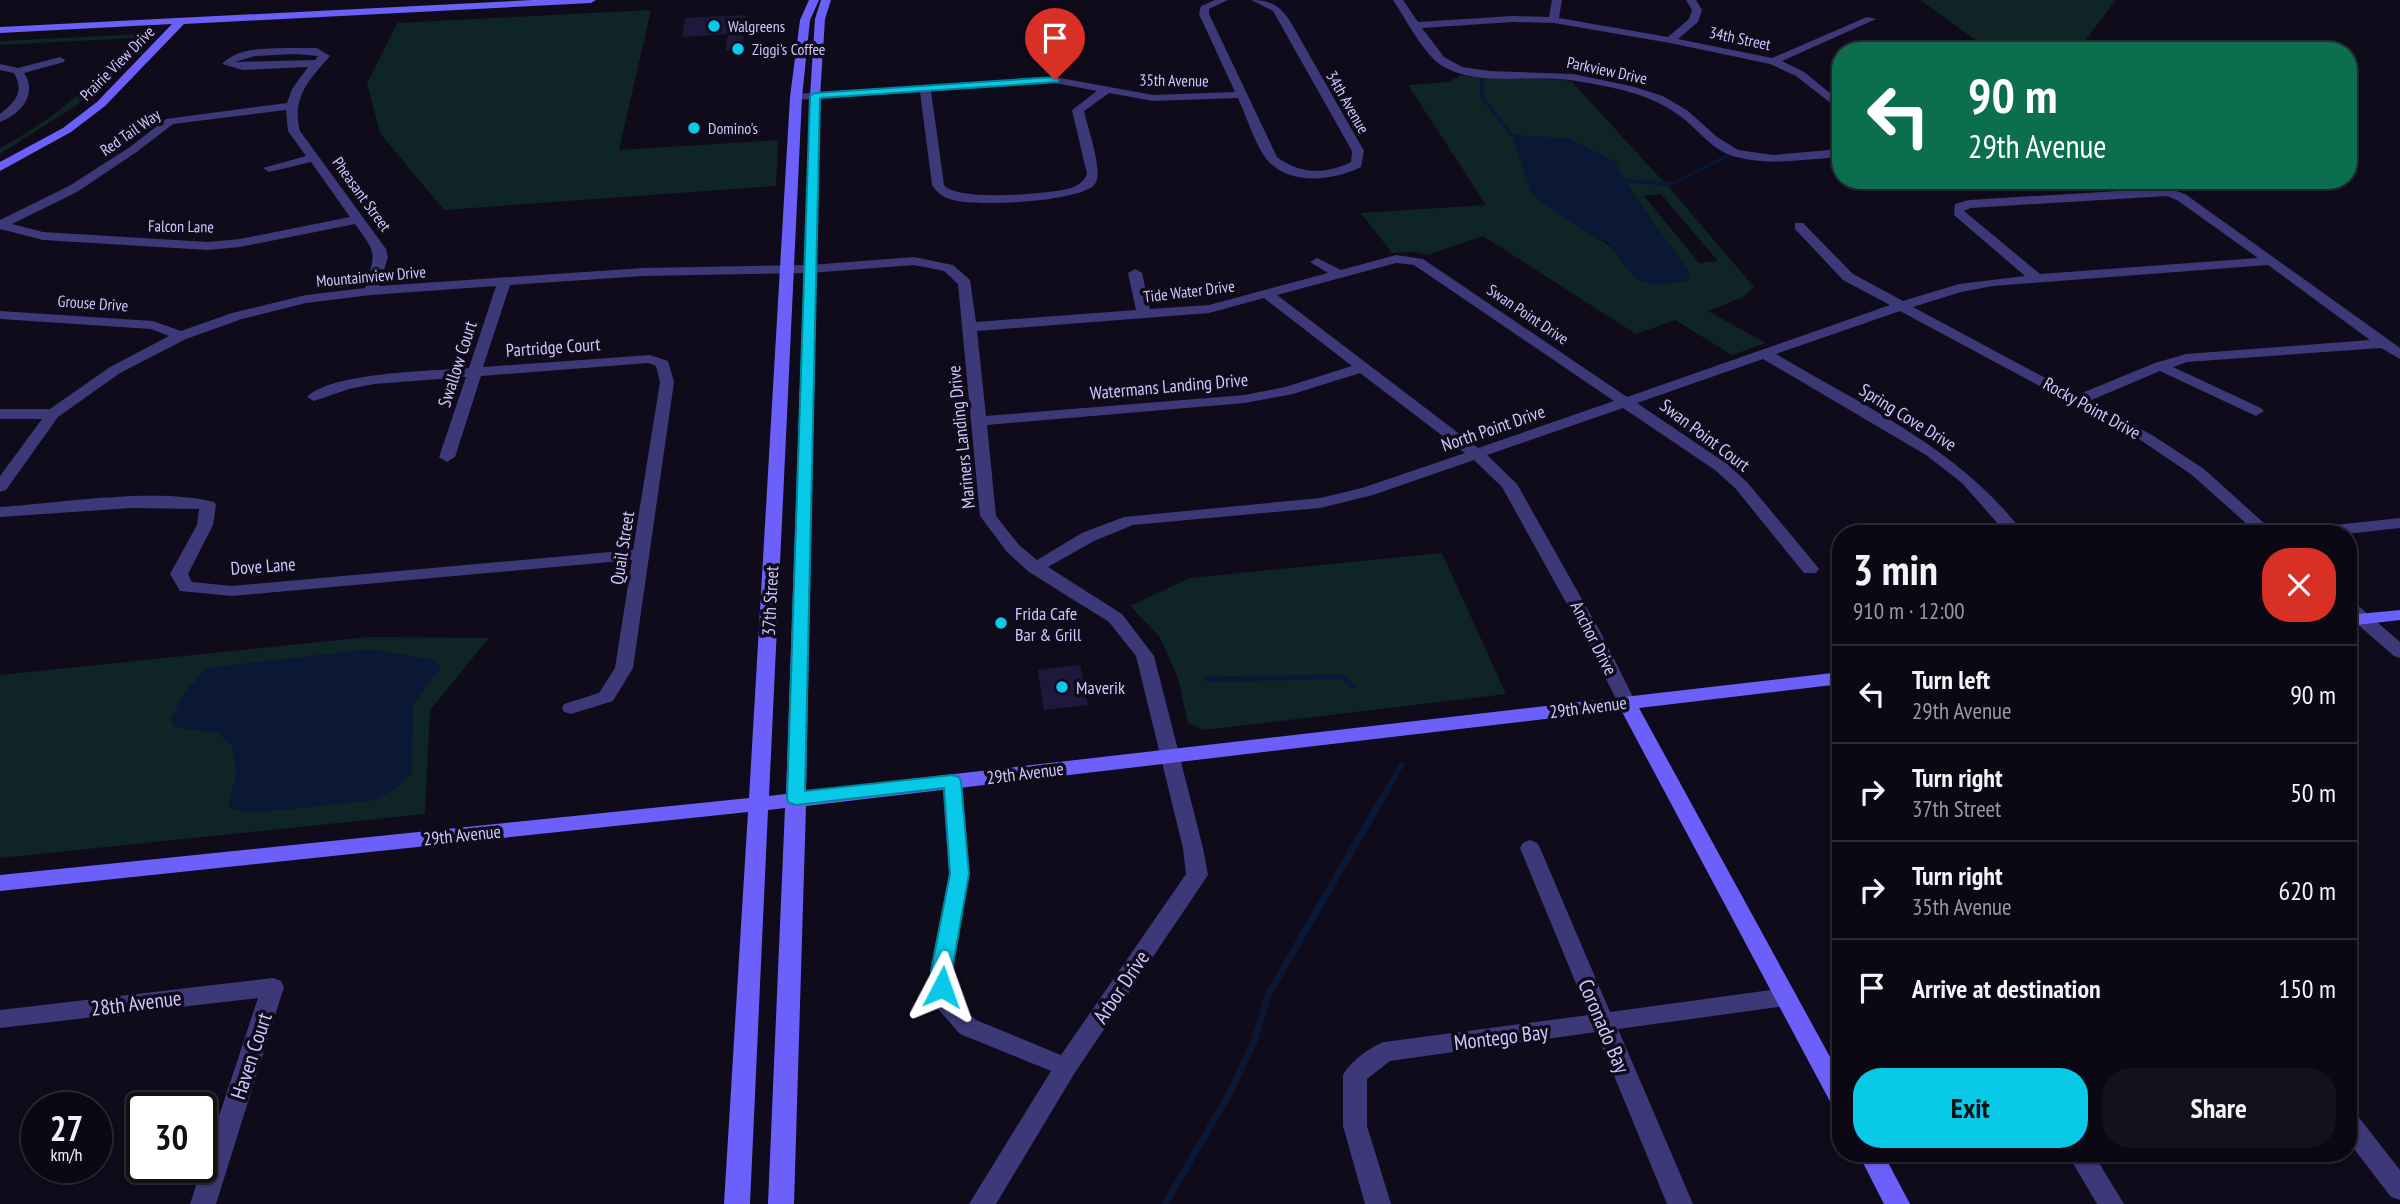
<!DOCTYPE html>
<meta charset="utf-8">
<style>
:root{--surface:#0b0814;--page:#14111d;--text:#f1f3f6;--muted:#9a9aa0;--line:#2b2934;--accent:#08c9e8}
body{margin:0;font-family:"PT Sans Narrow",sans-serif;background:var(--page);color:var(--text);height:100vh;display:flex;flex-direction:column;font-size:26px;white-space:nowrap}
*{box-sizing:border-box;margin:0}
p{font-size:23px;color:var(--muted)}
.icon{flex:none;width:38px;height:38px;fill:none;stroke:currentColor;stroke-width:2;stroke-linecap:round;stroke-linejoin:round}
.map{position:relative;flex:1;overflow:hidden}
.panel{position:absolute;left:1832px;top:525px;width:525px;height:637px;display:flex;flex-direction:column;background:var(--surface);border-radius:28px;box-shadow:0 2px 5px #0004,0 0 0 2px var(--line)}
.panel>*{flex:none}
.banner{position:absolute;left:1832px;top:42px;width:525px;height:147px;border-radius:28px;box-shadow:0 2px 5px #0004,0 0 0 2px var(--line);background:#0b6e4f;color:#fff;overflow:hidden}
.speed{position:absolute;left:21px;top:1092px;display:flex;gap:14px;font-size:35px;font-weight:700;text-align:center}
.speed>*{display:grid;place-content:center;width:91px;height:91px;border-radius:50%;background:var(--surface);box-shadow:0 2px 5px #0004,0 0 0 2px var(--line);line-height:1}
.speed small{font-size:18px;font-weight:400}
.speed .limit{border:4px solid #111;border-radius:10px;background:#fff;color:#111}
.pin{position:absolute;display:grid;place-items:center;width:60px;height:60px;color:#fff;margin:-72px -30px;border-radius:50% 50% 50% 0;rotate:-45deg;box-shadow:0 0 7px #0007}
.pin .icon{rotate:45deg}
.me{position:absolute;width:77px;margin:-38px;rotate:4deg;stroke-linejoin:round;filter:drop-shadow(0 0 5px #0008)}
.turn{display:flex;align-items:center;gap:24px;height:147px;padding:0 21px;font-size:32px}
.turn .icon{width:91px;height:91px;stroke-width:2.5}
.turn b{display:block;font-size:49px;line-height:60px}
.round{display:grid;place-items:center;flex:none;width:74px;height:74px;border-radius:28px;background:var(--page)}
.head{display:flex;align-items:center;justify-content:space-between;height:119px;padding:0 21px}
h1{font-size:42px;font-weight:700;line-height:52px}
.primary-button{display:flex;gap:14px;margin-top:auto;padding:14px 21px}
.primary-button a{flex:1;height:80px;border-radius:28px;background:var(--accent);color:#111;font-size:28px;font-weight:700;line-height:80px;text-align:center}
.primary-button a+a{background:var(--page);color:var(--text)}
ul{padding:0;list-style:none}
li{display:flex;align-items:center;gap:21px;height:98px;padding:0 21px;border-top:2px solid var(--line)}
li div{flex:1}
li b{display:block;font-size:26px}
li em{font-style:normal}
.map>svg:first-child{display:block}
.green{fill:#0f2424;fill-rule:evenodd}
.water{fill:#0a1835}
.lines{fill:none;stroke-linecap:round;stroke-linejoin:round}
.stream-far2{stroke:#0a1835;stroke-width:3.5}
.stream-far1{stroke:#0a1835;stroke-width:5}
.stream{stroke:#0a1835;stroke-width:7}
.building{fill:#20183b}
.street{fill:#3d3878;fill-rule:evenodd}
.secondary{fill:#6b61fa;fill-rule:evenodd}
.route{fill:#08c9e8;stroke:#058397;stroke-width:2}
.poi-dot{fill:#08c9e8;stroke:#0f0b1b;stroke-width:2.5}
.labels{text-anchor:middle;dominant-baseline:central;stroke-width:7;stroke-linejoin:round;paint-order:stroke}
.far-poi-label{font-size:16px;fill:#cfc7fd;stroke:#0f0b1b;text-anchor:start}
.far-street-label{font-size:16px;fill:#cfc7fd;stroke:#0f0b1b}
.street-label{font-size:18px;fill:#cfc7fd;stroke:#0f0b1b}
.poi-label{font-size:18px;fill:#cfc7fd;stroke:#0f0b1b;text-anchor:start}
.near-street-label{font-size:21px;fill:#cfc7fd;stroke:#0f0b1b}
</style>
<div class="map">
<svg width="2400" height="1204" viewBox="0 0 2400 1204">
<rect width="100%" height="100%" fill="#0f0b1b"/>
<!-- green -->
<g class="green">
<polygon points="1920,0 2116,0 2081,46 2087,51 1991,51"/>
<polygon points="651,10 619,150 778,140 776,186 444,210 380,133 367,83 397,23"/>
<path d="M143,34L77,105L0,154V148C56,118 92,86 134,38L0,45V41Z"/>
<path d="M1461,75C1497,82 1534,76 1571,81L1673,192L1754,287L1743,297L1708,311L1766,343L1732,355L1675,320L1636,334L1483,236L1427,255L1413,252L1392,253L1361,213L1486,205L1408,85L1449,82ZM1614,161L1633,194L1691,275L1637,280L1610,246L1533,196ZM1661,194L1718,261H1717L1699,263L1644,196Z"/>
<polygon points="1442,553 1506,694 1204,730 1188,723 1178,678 1159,636 1130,606 1190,578"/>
<polygon points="367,637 489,638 430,710 425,814 0,858 0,675"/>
</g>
<!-- water -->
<g class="water">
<polygon points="1512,135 1568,138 1614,161 1633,194 1691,275 1686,282 1652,285 1637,280 1609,244 1559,215 1533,196"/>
<polygon points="371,649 436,660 441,667 413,705 412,773 399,786 375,800 254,813 228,808 236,774 232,745 217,733 174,727 171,719 184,693 207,668"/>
</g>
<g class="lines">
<!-- stream-far2 -->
<g class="stream-far2">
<polyline points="1482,78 1482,97 1512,135"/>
<polyline points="1626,181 1672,184 1727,156"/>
</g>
<!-- stream-far1 -->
<g class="stream-far1">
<polyline points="1207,679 1342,677 1353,686"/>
<polyline points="1387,790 1402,764"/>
</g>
<!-- stream -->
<polyline class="stream" points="1165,1204 1231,1091 1255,1039 1268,995 1388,788"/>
</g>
<!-- building -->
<g class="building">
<polygon points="746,15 742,50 725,51 728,34 682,37 685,18"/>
<polygon points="1080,665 1088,705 1044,710 1038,670"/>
</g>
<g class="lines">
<!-- street -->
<g class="street">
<path d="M1215,0H1228L1209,9V14L1277,157C1299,174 1326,175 1351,162L1352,151L1273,11L1251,0C1270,0 1279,5 1290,21L1364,151L1361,167C1335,180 1292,186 1269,162C1257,150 1246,115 1238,98L1153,101L1109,93L1084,111C1087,126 1104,172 1095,184C1081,202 981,206 958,201C946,199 939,195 932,185L920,92L796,100L790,97L796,94L1055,77L1153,95L1235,92L1199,14L1201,6ZM1055,83L1097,91L1072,110L1087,174C1084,181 1079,185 1071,188C1050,194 957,202 944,185L931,91Z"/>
<path d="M1393,0H1403L1418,22L1512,16L1549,17L1552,0H1562L1559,18L1668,37L1689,19L1692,10L1686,0H1696L1702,10L1698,22L1678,39L1772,58L1867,17L1876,19L1782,61L1804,72L1841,102V111L1796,76L1770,64L1670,43L1554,23L1512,22L1422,28L1444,57L1462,67L1490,71L1573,74L1631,86L1663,96L1688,111L1717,137L1738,150L1773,155L1841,149V157C1804,159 1766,167 1730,155C1709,147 1698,129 1680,116C1650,93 1612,87 1576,81C1534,73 1483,88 1444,67C1425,57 1406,19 1393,0Z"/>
<path d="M283,48H317L330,56C310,79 291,97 300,131L386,249L388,257L379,286L643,268L810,265L914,257L953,265L970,280L976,322L1136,310L1128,273L1135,269L1142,273L1150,309L1209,305L1328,273L1310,262L1317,258L1341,270L1396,255L1423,259L1627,397L1890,305L1843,280L1795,229V223H1803L1853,274L1903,301L1959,284L2025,276L1954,215L1955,204L1969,200L2168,188L2185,194L2389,340L2400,348V359L2381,348L2187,362L2173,367L2261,408L2264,411L2256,416L2160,371L2089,401L2152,435L2204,469L2276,534H2258L2192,475L2142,441L1900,311L1776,354C1864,406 1962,450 2024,534H2007L1962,483L1926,455L1763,359L1637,403L1727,464L1747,482L1816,565L1819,569L1816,573H1804L1735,488L1715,470L1623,408L1487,455L1517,484L1601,633L1636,703L1634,707H1620L1583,633L1502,487L1474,460L1373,495L1320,508L1133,525L1094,541L1048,567L1122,614L1154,656L1203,848L1208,875L1074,1074L996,1204H969L1051,1071L960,1034L932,1002L930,971L949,874L942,781L945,776H959L962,781L969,874L952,971L954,999L976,1020L1061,1055L1186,874L1183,848L1136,656L1109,622L1029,572L1007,552L980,516L958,284L944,271L914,265L810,273L643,276L510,285L483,367L650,355L668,361L674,382L633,668L613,701L571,714L564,712L562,708L564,704L599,693L615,668L632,560L232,596L180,591L170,574L197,525L199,509L131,508L0,517V507C61,503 156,487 214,502L216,505L213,525L188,574L192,582L232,586L633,550L660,382L656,366L648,363L481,376L455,457L447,462L439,457L466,377L374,384L349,389L314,401L307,397C332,372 432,371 469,368L496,286L371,295L306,303L242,319L186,339L120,373L58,417L6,490L0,492V476L42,419H0V409H50L110,367L169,336L151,329L0,319V311L153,321L181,331L232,313L306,295L365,288C376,252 377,254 355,224L240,247L208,250L43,240L0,229V220L69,186L130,147L166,119L287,103L292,89L308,67L243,70L222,64C237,48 262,49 283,48ZM296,54L318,56L315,60L235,62L255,56ZM286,110L288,131L306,156L263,168L269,172L311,162L350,217L240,239L208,242L43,232L12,224L77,192L138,151L173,124ZM2167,196L2177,200L2258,258L2040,274L1964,211L1970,208ZM1396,263L1414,265L1614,401L1478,448L1277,295ZM2268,265L2370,340L2186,354L2155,363L2077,395L1913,307L1961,292L1993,286ZM1264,298L1352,366L1285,387L1245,395L986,416L977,331L1209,313ZM1360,373L1465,453L1362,488L1320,498L1124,517L1082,533L1037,560L1019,545L996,516L987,425L1245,403L1293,394Z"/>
<path d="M60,57L65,60L64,62L24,73C38,94 21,114 0,122V114C15,102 25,92 14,73L0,70V64L18,68Z"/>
<polygon points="2400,518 2400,528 2346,534 2290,534 2298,529"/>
<polygon points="2348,601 2354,602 2400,642 2400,658 2394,656 2348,616"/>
<path d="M1530,840L1537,843L1540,848L1610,1012L1786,988L1794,991L1797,997L1794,1003L1786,1006L1618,1029L1693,1204H1667L1596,1032L1390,1061L1367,1079V1126L1391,1204H1365L1343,1126V1075C1350,1062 1370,1047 1384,1042L1589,1015L1520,848L1523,843Z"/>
<polygon points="273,978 281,981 284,987 216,1204 190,1204 258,998 0,1028 0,1010"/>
<polygon points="2348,1112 2357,1115 2400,1170 2400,1200 2391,1197 2348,1141"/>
<polygon points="2067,1153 2093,1153 2124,1204 2097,1204"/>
</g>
<!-- secondary -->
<g class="secondary">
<polygon points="533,0 596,0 591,3 184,24 105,106 71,132 0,171 0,162 63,128 97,102 172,24 0,33 0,27"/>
<polygon points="809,0 819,0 810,20 802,97 769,796 786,794 810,96 815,19 821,0 831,0 825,19 820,96 806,791 1841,672 1841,684 1639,708 1841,1077 1841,1110 1833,1107 1621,710 806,806 794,1204 768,1204 785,808 768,810 750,1204 724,1204 748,812 0,891 0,875 749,798 790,97 800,20"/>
<polygon points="2400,610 2400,620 2348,626 2348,615"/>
<polygon points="1858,1153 1883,1153 1910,1204 1884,1204"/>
</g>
</g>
<!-- route -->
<polygon class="route" points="1055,77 1059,80 1058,82 820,98 805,791 952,775 959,777 961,781 969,874 952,971 953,987 950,992 942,995 935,992 931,971 950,874 944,788 796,805 789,803 787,799 810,96 815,93"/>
<!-- markers -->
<g class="poi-dot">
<circle cx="714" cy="26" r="7"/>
<circle cx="738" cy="49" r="7"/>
<circle cx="694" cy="128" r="7"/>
<circle cx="1001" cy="623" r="7"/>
<circle cx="1062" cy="687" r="7"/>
</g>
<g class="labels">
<!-- far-poi labels -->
<g class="far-poi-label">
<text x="728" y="26">Walgreens</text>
<text x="752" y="49">Ziggi's Coffee</text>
<text x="708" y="128">Domino's</text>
</g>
<!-- far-street labels -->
<g class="far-street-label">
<text transform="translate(1740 38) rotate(12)">34th Street</text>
<text transform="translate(117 63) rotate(-45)">Prairie View Drive</text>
<text transform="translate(1607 70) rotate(12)">Parkview Drive</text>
<text transform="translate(1174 80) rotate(1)">35th Avenue</text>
<text transform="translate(1348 102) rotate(60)">34th Avenue</text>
<text transform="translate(130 132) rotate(-35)">Red Tail Way</text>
<text transform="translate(362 194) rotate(54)">Pheasant Street</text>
<text transform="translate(181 226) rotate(1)">Falcon Lane</text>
<text transform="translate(371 276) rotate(-5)">Mountainview Drive</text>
<text transform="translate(1189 291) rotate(-7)">Tide Water Drive</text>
<text transform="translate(93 303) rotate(4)">Grouse Drive</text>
<text transform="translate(1528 314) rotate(34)">Swan Point Drive</text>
</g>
<!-- street labels -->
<g class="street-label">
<text transform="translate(553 347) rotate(-4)">Partridge Court</text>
<text transform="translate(457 364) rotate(-72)">Swallow Court</text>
<text transform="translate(1169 386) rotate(-5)">Watermans Landing Drive</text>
<text transform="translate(2092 408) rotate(29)">Rocky Point Drive</text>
<text transform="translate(1908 417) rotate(32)">Spring Cove Drive</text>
<text transform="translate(1493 428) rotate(-19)">North Point Drive</text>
<text transform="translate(1705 435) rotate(37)">Swan Point Court</text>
<text transform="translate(961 437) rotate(-96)">Mariners Landing Drive</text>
<text transform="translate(622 548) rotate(-81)">Quail Street</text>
<text transform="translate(263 566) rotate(-4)">Dove Lane</text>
<text transform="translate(770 601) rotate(-87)">37th Street</text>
<text transform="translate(1594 638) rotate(63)">Anchor Drive</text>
<text transform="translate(1588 707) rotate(-7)">29th Avenue</text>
<text transform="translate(1025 773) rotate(-7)">29th Avenue</text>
<text transform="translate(462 835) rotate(-6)">29th Avenue</text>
</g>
<!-- poi labels -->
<g class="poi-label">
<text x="1015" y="613">Frida Cafe<tspan x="1015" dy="21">Bar &amp; Grill</tspan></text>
<text x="1076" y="687">Maverik</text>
</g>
<!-- near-street labels -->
<g class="near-street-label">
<text transform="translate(1121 987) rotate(-56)">Arbor Drive</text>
<text transform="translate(136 1003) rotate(-7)">28th Avenue</text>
<text transform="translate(1604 1026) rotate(67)">Coronado Bay</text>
<text transform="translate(1501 1037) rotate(-7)">Montego Bay</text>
<text transform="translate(251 1056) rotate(-72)">Haven Court</text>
</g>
</g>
</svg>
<div class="speed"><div>27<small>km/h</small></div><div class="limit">30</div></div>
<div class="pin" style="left:1055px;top:80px;background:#d93025"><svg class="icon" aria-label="arrive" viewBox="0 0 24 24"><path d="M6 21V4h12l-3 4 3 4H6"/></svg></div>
<svg class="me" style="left:942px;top:987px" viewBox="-20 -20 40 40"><path d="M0-17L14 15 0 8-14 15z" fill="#08c9e8" stroke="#fff" stroke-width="4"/></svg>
<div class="banner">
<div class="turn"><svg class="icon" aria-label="left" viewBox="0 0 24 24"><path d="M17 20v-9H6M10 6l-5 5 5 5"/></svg><div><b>90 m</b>29th Avenue</div></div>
</div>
<section class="panel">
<div class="head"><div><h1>3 min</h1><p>910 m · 12:00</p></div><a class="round" style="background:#d93025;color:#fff"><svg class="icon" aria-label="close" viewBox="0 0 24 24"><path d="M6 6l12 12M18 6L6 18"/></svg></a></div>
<ul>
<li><svg class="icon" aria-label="left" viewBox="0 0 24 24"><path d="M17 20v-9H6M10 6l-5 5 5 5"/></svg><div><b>Turn left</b><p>29th Avenue</p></div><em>90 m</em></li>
<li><svg class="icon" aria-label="right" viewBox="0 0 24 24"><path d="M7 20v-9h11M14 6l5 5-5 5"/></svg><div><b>Turn right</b><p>37th Street</p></div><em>50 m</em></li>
<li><svg class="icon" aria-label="right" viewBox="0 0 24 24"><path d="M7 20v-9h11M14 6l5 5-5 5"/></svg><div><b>Turn right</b><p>35th Avenue</p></div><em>620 m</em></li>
<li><svg class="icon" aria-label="arrive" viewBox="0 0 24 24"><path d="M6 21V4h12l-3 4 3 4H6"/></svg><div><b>Arrive at destination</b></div><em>150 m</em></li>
</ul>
<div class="primary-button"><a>Exit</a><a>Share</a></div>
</section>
</div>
